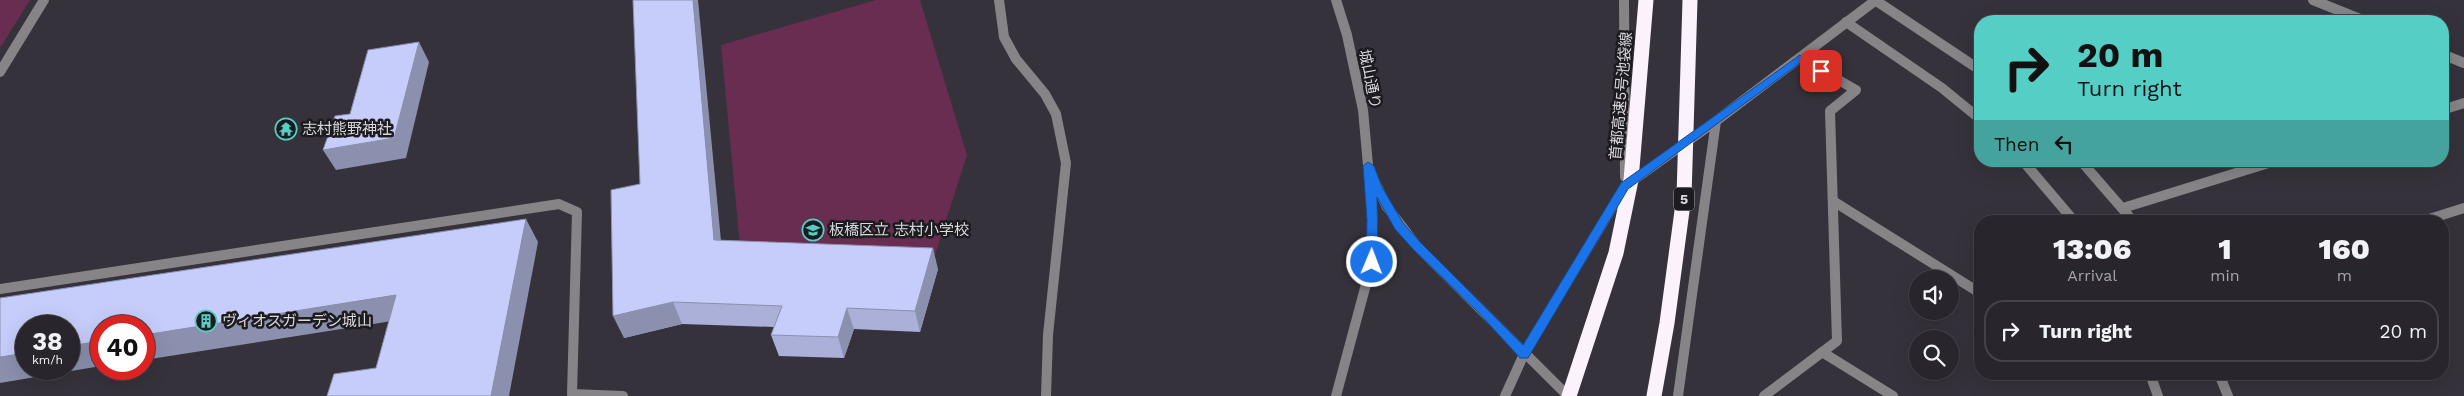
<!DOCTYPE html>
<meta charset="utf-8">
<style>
:root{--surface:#28262c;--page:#302e34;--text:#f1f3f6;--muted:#a5a5a9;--line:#444348}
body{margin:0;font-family:"Work Sans","Noto Sans JP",sans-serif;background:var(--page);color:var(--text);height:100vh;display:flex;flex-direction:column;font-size:19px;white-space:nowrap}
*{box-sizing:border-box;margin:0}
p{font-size:16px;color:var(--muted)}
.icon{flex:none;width:28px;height:28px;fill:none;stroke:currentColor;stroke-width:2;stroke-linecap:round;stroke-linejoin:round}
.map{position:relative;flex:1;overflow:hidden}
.side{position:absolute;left:1974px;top:215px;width:475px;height:165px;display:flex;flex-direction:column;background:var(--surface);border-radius:20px;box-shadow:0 5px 20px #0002,0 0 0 1px var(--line)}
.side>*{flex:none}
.banner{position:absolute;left:1974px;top:15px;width:475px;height:152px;border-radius:20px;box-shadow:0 5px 20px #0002,0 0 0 1px var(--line);background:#55cec5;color:#111;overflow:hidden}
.buttons{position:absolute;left:1909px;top:270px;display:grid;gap:10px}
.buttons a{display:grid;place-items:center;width:50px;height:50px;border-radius:50%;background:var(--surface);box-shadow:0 5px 20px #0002,0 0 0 1px var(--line);font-size:25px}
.speed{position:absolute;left:15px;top:315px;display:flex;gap:10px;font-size:25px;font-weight:700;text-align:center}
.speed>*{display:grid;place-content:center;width:65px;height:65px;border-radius:50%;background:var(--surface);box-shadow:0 5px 20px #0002,0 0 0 1px var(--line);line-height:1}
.speed small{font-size:12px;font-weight:400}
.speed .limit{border:8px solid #d22;background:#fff;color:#111}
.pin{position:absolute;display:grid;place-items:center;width:42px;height:42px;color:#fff;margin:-21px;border-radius:10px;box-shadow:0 2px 8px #0006}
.me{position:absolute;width:55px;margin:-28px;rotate:1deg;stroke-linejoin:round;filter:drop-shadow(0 0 4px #0008)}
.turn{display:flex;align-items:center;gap:18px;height:105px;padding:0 20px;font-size:22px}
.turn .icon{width:65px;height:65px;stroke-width:2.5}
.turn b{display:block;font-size:35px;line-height:42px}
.then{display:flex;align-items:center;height:48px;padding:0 20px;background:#0003;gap:10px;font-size:19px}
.eta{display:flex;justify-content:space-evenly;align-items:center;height:85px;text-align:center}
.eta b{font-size:30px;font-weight:800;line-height:35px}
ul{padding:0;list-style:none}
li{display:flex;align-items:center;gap:15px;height:62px;margin:0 10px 8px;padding:0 10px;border:2px solid var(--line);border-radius:20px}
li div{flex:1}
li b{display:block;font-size:19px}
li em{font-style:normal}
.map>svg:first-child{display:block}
.green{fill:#682d51}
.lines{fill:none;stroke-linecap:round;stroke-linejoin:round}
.service{stroke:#878487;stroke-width:10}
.minor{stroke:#878487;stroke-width:10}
.tertiary{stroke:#878487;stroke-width:10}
.motorway-bridge{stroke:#fbf2fc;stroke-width:15}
.wall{fill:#aab0d7}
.shaded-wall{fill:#8b90af}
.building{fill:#c6cdfa;stroke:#8b90af}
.route{fill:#1a73e8;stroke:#114b97}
.labels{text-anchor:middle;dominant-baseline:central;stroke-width:5;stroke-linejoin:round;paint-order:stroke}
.shield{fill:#1c1b1f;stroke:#a19fa4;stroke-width:1}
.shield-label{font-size:14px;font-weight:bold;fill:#dad8dd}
.street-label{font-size:15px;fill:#dad8dd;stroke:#1c1b1f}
.poi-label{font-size:15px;fill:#dad8dd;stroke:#1c1b1f;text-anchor:start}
</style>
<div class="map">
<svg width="2464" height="396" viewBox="0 0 2464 396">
<rect width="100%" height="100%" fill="#35323b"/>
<!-- green -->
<g class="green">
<polygon points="0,0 30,0 0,48"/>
<polygon points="876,0 920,0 967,155 935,255 740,246 721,45"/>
</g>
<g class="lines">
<!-- service -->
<g class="service">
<polyline points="1833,201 1980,293"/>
<polyline points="0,289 559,204 577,212 572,394 623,396"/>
<polyline points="1822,352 1893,396"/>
</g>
<!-- minor -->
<g class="minor">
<polyline points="999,0 1004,37 1016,59 1045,94 1056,114 1066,163 1048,335 1046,396"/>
<polyline points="1624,0 1625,177"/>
<polyline points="1875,0 1980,70"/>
<polyline points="2313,0 2365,21"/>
<polyline points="1846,22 1942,88 1980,119"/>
<polyline points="2442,54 2464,63"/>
<polyline points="0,72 44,0"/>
<polyline points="2442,110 2464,103"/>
<polyline points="2023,161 2074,221"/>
<polyline points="2081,161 2133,221"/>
<polyline points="2123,208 2275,161"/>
<polyline points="2423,221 2464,208"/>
<polyline points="2150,374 2158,396"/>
<polyline points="2219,374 2228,396"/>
<polyline points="1764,396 1837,341 1830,111 1856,90 1800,58"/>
</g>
<!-- tertiary -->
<g class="tertiary">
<polyline points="1336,0 1347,35 1363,110 1373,220 1372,262 1336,396"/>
<polyline points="1372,176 1387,207 1416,245 1568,396"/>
<polyline points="1505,396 1524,354 1625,186 1716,121 1876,0"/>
<polyline points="1678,396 1716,121"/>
</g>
<!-- motorway-bridge -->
<g class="motorway-bridge">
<polyline points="1569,396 1616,253 1631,180 1646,0"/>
<polyline points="1654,396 1667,323 1684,196 1690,0"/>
</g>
</g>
<!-- wall -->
<polygon class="wall" points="721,240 938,269 920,332 854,329 844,358 779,356 771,335 774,327 682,324 624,338"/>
<!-- shaded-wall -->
<g class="shaded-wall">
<polygon points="693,0 698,0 723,262 714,240"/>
<polygon points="419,42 429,62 406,158 336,170 323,150"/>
<polygon points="526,219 538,242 509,396 491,396"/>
<polygon points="933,248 938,269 920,332 915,311"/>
<polygon points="396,295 411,318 144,360 144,335"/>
<polygon points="673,302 682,324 624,338 613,316"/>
<polygon points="847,308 854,329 844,358 838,337"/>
<polygon points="101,341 101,366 0,383 0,357 26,353 26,369 69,369 69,346"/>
</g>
<!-- building -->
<g class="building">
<polygon points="633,0 693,0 714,240 933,248 915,311 847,308 838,337 771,335 782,306 673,302 613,316 611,190 640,184"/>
<polygon points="419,42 394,138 323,150 335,116 350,114 368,50"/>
<polygon points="526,219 491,396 327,396 334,374 376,368 396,295 144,335 144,326 101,326 101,341 69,346 69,326 26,326 26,353 0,357 0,298"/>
</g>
<!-- route -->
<polygon class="route" points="1800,55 1827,71 1825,73 1818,73 1800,63 1628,189 1528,358 1520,358 1479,313 1412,248 1395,229 1377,197 1378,262 1372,266 1366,262 1367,220 1363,166 1368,162 1374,166 1382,187 1403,223 1420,242 1523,345 1621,183"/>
<!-- icons -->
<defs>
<g id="temple-ring" transform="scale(1.125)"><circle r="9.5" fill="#1c1b1f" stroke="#55cec5" stroke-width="1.5"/><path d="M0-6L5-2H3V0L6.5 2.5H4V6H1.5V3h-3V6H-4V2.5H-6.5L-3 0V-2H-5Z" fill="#55cec5"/></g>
<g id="school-ring" transform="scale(1.125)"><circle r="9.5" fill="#1c1b1f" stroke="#55cec5" stroke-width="1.5"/><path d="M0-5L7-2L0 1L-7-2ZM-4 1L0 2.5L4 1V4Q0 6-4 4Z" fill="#55cec5"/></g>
<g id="building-ring" transform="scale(1.125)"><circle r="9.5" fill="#1c1b1f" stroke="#55cec5" stroke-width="1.5"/><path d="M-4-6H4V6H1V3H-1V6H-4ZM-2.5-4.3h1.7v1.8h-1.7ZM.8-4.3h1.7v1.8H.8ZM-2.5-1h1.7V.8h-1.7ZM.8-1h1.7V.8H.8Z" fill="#55cec5"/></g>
</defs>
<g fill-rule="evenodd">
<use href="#temple-ring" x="286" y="129"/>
<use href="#school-ring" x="813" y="230"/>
<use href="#building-ring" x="206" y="321"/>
</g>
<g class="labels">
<!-- shield labels -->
<rect class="shield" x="1674" y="187.5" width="20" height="23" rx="4"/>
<g class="shield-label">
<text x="1684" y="199">5</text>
</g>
<!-- street labels -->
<g class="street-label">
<text transform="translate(1370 79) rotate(79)">城山通り</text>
<text transform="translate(1621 96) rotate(-85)">首都高速5号池袋線</text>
</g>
<!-- poi labels -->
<g class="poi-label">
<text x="302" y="129">志村熊野神社</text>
<text x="829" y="230">板橋区立 志村小学校</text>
<text x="222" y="321">ヴィオスガーデン城山</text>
</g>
</g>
</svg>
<div class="buttons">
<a><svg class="icon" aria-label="sound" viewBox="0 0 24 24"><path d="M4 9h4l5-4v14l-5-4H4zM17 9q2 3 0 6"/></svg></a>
<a><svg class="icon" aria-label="search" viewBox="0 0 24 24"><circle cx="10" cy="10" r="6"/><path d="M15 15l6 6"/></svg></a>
</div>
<div class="speed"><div>38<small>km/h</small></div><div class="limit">40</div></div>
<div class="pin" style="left:1821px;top:71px;background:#d93025"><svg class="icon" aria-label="arrive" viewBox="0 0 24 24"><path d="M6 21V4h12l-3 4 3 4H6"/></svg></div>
<svg class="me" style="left:1372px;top:262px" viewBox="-20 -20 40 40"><circle r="17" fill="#1a73e8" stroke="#fff" stroke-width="3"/><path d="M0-11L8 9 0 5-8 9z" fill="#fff"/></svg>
<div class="banner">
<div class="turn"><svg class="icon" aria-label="right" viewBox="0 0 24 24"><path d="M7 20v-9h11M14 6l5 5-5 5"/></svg><div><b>20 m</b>Turn right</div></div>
<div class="then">Then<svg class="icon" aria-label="left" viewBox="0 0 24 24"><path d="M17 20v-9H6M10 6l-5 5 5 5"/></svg></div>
</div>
<section class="side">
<div class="eta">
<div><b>13:06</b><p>Arrival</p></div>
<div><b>1</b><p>min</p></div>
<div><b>160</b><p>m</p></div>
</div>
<ul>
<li><svg class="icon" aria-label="right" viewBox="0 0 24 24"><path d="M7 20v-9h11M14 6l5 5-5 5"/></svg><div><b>Turn right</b></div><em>20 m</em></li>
</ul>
</section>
</div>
